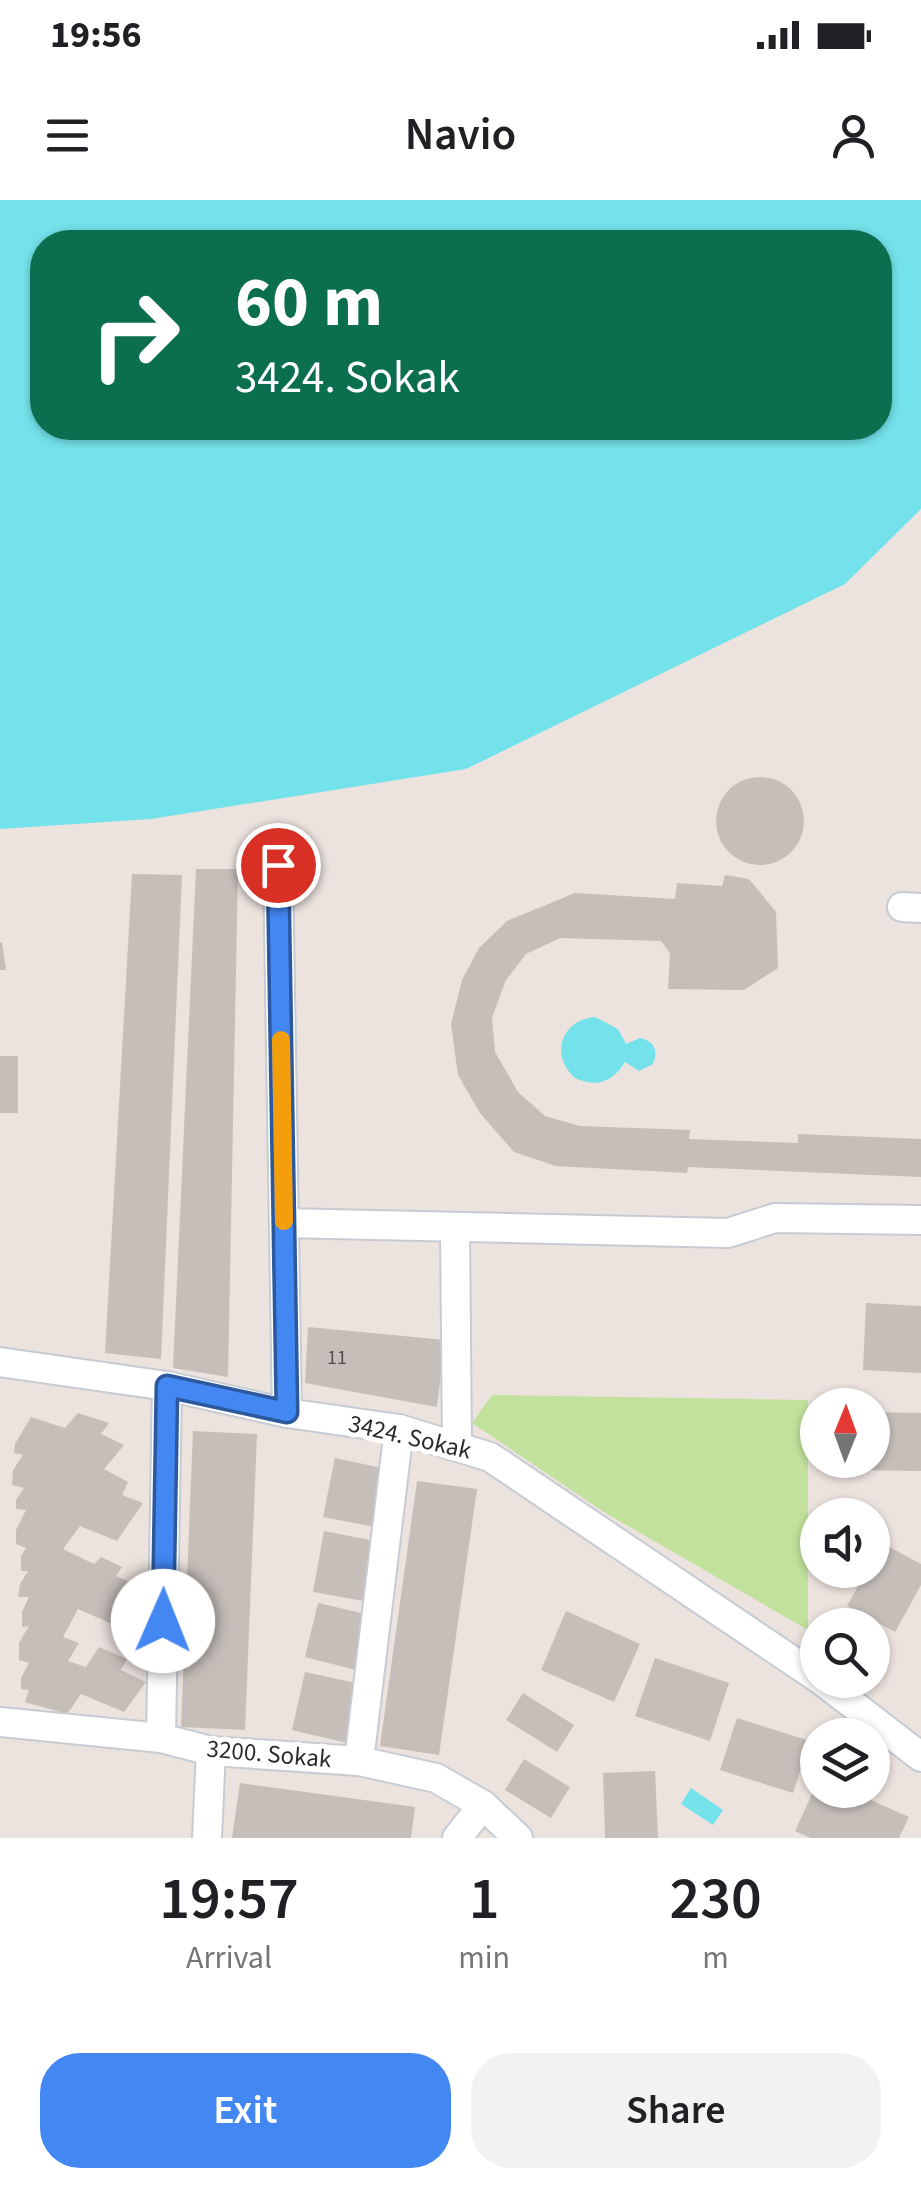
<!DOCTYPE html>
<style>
:root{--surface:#fff;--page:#f2f2f2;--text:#202124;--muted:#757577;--accent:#4387f3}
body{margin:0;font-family:"Source Sans 3",sans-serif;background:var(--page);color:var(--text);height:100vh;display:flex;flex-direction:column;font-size:38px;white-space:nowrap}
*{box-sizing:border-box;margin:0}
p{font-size:32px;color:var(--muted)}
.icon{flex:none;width:55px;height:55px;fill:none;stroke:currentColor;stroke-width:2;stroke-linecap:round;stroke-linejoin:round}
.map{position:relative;height:1638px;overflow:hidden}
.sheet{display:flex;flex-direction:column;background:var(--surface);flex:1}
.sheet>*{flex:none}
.guide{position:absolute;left:30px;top:30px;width:862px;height:210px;border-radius:40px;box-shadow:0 2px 8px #0004;background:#0b6e4f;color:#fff;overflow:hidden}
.needle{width:65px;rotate:1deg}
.fabs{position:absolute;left:800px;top:1188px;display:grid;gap:20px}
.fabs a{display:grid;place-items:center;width:90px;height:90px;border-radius:50%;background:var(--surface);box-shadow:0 2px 8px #0004;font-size:50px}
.pin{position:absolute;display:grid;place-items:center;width:85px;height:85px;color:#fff;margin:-42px;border:5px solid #fff;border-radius:50%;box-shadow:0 2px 10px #0007}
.me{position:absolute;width:110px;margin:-55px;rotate:1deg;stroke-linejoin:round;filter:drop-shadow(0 0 8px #0008)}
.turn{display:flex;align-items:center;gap:35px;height:210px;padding:0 40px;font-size:45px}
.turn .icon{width:130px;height:130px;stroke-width:2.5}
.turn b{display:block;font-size:70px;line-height:85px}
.eta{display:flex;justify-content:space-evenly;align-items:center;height:170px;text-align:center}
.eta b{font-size:60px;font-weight:600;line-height:70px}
.cta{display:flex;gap:20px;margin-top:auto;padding:20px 40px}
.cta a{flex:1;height:115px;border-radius:40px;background:var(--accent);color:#fff;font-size:40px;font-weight:600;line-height:115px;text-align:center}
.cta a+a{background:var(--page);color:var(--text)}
.status{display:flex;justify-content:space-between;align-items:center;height:70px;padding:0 50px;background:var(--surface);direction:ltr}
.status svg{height:28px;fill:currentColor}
header{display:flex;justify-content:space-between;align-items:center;height:130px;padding:0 40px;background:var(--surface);font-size:45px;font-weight:600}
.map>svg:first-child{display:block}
.green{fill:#c1e19c}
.water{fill:#74e2ea;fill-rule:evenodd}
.building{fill:#c5beb9}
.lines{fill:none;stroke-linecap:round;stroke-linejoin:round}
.minor-casing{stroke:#c6cbd4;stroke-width:32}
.minor{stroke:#fff;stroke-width:28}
.route-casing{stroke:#2c589e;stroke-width:25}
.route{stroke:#4387f3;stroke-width:18}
.slow{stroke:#f59e0b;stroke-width:18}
.labels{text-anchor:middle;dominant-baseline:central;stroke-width:10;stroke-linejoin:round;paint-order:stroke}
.number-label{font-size:20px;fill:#52504e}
.street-label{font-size:25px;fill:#2b2b2b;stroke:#fff}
</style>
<div class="status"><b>19:56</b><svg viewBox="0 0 49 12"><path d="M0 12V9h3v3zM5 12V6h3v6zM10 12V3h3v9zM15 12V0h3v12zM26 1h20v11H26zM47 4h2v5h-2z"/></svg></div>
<header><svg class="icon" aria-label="menu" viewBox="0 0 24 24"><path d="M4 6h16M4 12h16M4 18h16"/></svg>Navio<svg class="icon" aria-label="person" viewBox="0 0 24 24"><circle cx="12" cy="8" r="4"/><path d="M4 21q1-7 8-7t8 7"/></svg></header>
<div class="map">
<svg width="921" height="1638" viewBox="0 0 921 1638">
<rect width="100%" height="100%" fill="#ece3de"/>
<!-- green -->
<polygon class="green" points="492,1195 808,1200 808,1430 604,1312 472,1223"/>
<!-- water -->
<g class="water">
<path d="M0,0H921V309L845,384L466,569L151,619L0,629ZM42,42H880V228H42Z"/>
<path d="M595,817L618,829L626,844L640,838C654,841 659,851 653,864L639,871L625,862C613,882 596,888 575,878C550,855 561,820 595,817Z"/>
<polygon points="691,1588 723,1610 713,1625 681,1604"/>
</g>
<!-- building -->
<g class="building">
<circle cx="760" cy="621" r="44"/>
<polygon points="196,669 238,669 228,1177 173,1168"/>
<polygon points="132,674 182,675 161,1159 105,1153"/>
<polygon points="725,675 749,679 776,712 778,768 744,790 668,789 670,753 661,741 560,738 526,754 506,780 492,818 495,852 518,892 545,916 580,926 690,930 689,939 798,943 798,934 921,939 921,977 688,967 687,973 556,966 514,952 480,913 458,875 451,824 462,780 479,748 507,721 575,693 675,699 677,683 722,686"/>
<polygon points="2,742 6,770 0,770 0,743"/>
<rect x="0" y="856" width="18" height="57"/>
<polygon points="866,1103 921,1106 921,1173 863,1170"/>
<polygon points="308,1127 445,1140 437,1207 305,1183"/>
<polygon points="872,1212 921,1213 921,1271 853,1270 853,1260 872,1260"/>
<polygon points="78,1213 109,1223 101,1234 124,1245 104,1269 128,1282 122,1295 143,1303 117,1341 80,1326 63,1349 94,1364 101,1357 122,1367 116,1376 141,1387 119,1427 78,1409 63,1437 79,1443 68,1461 86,1467 99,1447 127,1459 121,1470 146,1482 124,1512 81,1494 67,1514 25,1502 29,1490 21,1489 21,1478 29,1463 19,1460 19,1443 29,1426 22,1427 22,1412 29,1397 18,1397 20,1384 28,1371 21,1371 21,1356 26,1348 16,1344 16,1330 26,1310 16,1309 16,1300 24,1288 12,1285 13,1270 23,1255 14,1253 15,1244 31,1217 65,1228"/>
<polygon points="193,1231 257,1234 245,1530 181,1527"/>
<polygon points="335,1258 387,1269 375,1327 323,1317"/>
<polygon points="417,1281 477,1289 439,1555 380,1546"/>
<polygon points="324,1331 380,1342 369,1402 313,1392"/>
<polygon points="882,1343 921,1364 921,1385 895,1432 847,1406 867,1370 872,1370 872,1361"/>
<polygon points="318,1403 370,1415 356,1470 305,1457"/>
<polygon points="566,1411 640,1444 614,1502 541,1470"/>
<polygon points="655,1458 729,1483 710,1541 635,1516"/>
<polygon points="305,1472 361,1484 347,1543 292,1530"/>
<polygon points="523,1493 574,1525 557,1552 506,1520"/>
<polygon points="737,1518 810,1541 793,1593 720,1570"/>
<polygon points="524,1559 570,1587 551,1618 505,1590"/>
<polygon points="655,1571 658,1638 605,1638 603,1573"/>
<polygon points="818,1581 818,1590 848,1590 909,1617 899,1638 811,1638 795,1631"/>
<polygon points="240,1583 415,1607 411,1638 232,1638"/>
</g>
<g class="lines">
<!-- minor casing -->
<g class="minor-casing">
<g id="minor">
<polyline points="278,665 287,1213"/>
<polyline points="902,707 921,708"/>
<polyline points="284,1023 728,1033 775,1018 921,1020"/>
<polyline points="455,1027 457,1246"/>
<polyline points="0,1162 167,1186 287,1213 399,1229 490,1257 818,1478"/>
<polyline points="821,1480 921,1557"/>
<polyline points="0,1522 161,1538 211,1551 359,1561 436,1578 483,1605 518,1638"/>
<polyline points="161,1538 167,1186"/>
<polyline points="359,1561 399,1229"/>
<polyline points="207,1638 211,1551"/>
<polyline points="457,1638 483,1605"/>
</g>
</g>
<!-- minor -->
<use href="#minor" class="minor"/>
</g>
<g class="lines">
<!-- route casing -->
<g class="route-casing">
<polyline id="route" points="163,1421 167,1186 287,1212 278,665"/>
</g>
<!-- route -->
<use href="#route" class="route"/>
<!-- slow -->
<polyline class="slow" points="281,840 284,1021"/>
</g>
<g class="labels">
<!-- number labels -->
<g class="number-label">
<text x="337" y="1158">11</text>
</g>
<!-- street labels -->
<g class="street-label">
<text transform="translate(410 1237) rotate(13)">3424. Sokak</text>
<text transform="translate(269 1554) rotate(5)">3200. Sokak</text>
</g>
</g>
</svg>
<div class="fabs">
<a><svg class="needle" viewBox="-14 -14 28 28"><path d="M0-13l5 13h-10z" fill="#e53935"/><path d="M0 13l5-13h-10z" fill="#757577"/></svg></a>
<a><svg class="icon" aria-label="sound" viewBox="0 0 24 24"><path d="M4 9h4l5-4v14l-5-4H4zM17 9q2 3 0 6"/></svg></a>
<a><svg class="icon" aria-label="search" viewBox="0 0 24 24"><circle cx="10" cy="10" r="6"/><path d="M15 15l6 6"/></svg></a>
<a><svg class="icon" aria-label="layers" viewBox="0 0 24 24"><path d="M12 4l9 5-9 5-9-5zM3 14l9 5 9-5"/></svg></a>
</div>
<div class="pin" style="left:278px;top:665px;background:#d93025"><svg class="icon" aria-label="arrive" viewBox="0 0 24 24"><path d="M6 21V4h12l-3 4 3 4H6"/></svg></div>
<svg class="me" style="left:163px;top:1421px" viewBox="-20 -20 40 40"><circle r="19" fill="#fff"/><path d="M0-13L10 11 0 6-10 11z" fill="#4387f3"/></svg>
<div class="guide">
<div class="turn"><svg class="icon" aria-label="right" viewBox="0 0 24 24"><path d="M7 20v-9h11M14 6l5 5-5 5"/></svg><div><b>60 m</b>3424. Sokak</div></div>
</div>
</div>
<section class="sheet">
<div class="eta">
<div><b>19:57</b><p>Arrival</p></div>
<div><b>1</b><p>min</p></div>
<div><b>230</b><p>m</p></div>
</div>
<div class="cta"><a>Exit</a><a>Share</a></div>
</section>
